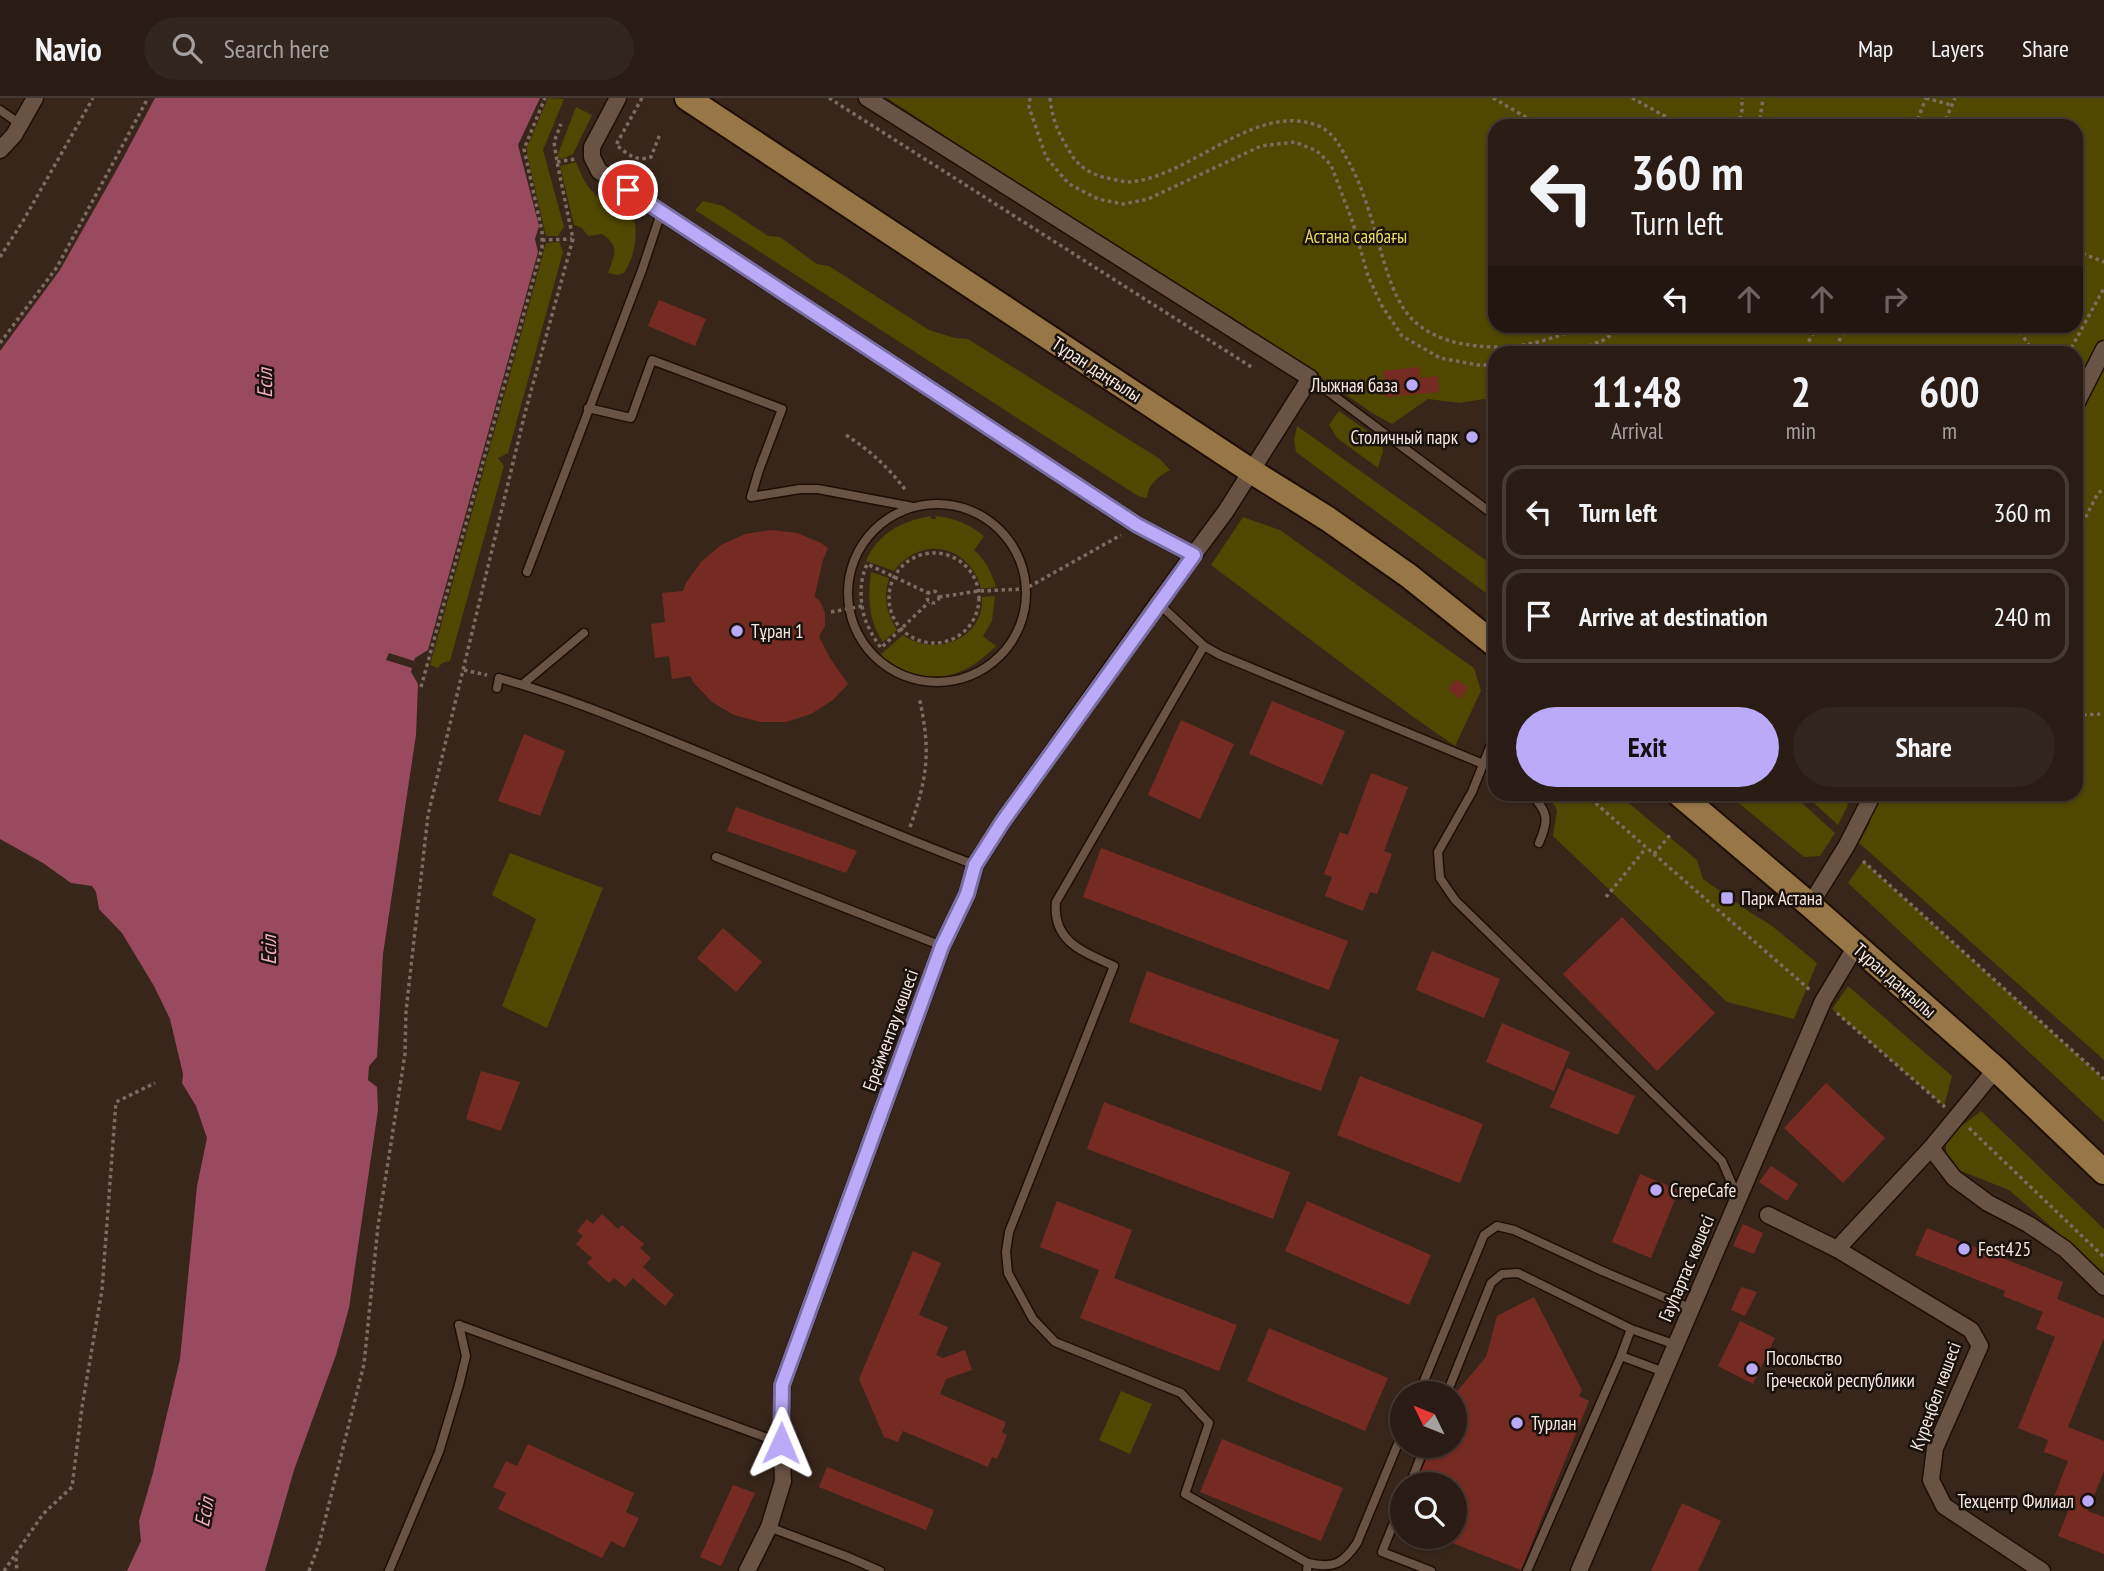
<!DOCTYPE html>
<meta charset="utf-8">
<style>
:root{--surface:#2a1c14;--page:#32251d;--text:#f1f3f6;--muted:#a5a1a0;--line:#463a34;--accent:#baaaf7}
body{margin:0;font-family:"PT Sans Narrow",sans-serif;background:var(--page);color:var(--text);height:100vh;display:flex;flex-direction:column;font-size:26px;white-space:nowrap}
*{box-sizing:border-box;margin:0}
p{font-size:23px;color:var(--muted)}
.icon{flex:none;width:38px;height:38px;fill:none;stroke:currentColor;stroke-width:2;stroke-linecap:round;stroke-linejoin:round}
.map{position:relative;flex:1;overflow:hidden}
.details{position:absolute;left:1488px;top:248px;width:595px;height:455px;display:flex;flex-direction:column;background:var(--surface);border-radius:21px;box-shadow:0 2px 5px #0004,0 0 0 2px var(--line)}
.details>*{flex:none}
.top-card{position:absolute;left:1488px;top:21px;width:595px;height:214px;border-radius:21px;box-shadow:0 2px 5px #0004,0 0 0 2px var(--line);background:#2a1c14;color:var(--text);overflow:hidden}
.needle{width:46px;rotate:313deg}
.controls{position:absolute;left:1390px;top:1283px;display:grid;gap:14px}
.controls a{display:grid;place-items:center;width:77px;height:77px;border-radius:50%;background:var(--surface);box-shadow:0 2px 5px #0004,0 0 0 2px var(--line);font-size:35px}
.pin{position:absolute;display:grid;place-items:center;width:60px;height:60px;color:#fff;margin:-30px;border:4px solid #fff;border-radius:50%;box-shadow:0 2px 7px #0007}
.me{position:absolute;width:77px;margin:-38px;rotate:1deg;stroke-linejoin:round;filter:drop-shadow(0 0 5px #0008)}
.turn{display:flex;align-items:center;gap:24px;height:147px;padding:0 28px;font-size:32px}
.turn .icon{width:91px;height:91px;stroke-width:2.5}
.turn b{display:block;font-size:49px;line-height:60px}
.lanes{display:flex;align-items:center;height:66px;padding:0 28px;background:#0003;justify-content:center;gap:35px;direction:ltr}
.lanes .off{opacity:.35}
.eta{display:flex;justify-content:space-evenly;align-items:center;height:119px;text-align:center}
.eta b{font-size:42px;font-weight:800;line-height:49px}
.action{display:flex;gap:14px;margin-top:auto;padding:14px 28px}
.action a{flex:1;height:80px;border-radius:42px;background:var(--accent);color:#111;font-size:28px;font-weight:800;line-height:80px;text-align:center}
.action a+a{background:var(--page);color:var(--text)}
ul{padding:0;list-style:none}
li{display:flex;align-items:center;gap:21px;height:94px;margin:0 14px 10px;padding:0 14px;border:4px solid var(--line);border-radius:21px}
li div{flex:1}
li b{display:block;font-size:26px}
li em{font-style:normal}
header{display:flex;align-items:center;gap:42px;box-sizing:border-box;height:98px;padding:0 35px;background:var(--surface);border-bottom:2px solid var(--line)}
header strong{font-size:33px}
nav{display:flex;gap:38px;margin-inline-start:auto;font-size:24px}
.search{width:490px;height:63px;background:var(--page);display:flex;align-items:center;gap:18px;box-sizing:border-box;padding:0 24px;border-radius:38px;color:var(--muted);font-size:26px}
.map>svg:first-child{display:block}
.green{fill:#504700;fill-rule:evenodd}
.water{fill:#994a5e}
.building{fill:#762b22}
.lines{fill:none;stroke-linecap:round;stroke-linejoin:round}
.lane-casing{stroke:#1f0e04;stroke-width:11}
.street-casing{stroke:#1f0e04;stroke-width:19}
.primary-casing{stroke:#1f0e04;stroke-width:28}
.path{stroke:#7c6c61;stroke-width:3.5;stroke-dasharray:3.5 3.5;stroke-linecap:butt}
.lane{stroke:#685345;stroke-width:8}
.street{stroke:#685345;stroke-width:16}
.primary{stroke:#977648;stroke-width:24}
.route-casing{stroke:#796ea1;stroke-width:18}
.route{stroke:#baaaf7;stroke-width:12}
.poi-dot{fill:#baaaf7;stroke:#19110c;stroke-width:2.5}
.labels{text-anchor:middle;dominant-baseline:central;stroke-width:5;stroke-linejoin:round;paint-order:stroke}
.park-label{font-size:19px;fill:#e8d965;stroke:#19110c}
.street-label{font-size:19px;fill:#f5e8e0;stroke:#19110c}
.poi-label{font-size:19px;fill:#f5e8e0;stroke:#19110c;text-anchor:start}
.water-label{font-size:21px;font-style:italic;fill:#f2adbb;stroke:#19110c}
</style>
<header>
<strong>Navio</strong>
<div class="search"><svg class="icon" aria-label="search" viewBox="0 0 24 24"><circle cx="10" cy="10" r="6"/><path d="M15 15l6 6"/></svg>Search here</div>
<nav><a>Map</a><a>Layers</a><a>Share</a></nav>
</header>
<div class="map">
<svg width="2104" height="1473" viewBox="0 0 2104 1473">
<rect width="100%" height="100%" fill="#38261a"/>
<!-- green -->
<g class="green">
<polygon points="548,0 564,1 543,52 564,129 558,138 546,138 527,56 527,49"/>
<path d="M887,0H2104V962L1859,745L1870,725L1867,697L2076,696V256H1494V306L1484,301L1460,305L1428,301L1392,326L1374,316L1230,218L1081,127ZM1494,28H2076V228H1494Z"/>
<polygon points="576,9 592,17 573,56 562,61 558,60 558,56"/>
<path d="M576,64C581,76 586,89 597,98C609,107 626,112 635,125C637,143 634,159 624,175L618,177L608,175C614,157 621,149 602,136L588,138L582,130L574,127L560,68Z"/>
<path d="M703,103L723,108L768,138L780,139L817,166L829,168L929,232L955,240L968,241L1160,361L1170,372C1158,379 1148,386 1147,400L1138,398L695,112Z"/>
<polygon points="559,144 563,154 508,355 498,360 504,368 450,563 442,565 438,570 430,567 546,145"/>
<polygon points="1339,313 1380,342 1383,353 1378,370 1337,340 1329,327"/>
<polygon points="1297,328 1494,468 1494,501 1296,354 1294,342"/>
<path d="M931,418V421H936L935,418C955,420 969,426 984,438L974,452C986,463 991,473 996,489L981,491C979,480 975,474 968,466C946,442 912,448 894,473L866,463C878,435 902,423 931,418Z"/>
<polygon points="1243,419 1280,432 1474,570 1481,593 1455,648 1412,618 1211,467"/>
<path d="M871,474L889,480C883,500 886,514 897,532L883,544C868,522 868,499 871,474Z"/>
<path d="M995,498L992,523L983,538L996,548C974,570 950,584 918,577C903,574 890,568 880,557L903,537C935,560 985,541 982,499Z"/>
<polygon points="1549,697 1619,697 1697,762 1703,781 1751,815 1771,827 1817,865 1794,921 1727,904 1553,738 1557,712"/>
<polygon points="1729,697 1793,697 1835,735 1820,758 1804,759"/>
<polygon points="1805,697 1844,697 1848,707 1838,727"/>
<polygon points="510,755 603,790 547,930 502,908 536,821 492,797"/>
<polygon points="1863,763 2104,981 2104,1024 1848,785"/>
<polygon points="1848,888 1952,978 1944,1008 1832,911"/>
<polygon points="1981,1013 2104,1131 2104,1175 2009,1092 1961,1073 1946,1059 1946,1040"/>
<polygon points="1121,1293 1152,1306 1130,1356 1099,1342"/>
</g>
<!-- water -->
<polygon class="water" points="155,0 540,0 518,47 539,128 535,141 538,154 428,552 415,560 414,563 389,555 386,562 412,570 411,574 418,586 416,637 383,856 377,959 369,968 368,982 377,989 378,1012 349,1210 336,1257 294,1372 265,1473 127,1473 141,1443 139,1423 153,1375 180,1261 197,1088 207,1040 196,1008 182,985 183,976 170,921 154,888 122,835 99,811 96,794 92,788 71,785 43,765 0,741 0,253 60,172 121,64"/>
<!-- building -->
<g class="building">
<polygon points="659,202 706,221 695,248 648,228"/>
<polygon points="1419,269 1420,280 1438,278 1439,294 1385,299 1383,273"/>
<polygon points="771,432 797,435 821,445 828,450 823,462 815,496 815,499 820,503 825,515 825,528 819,539 830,560 848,586 833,602 811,616 786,624 760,624 734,617 712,604 694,585 690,578 672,581 669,558 655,560 651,526 665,524 662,495 683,493 686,485 701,464 721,447 745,436"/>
<polygon points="1456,581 1468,590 1460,601 1448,591"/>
<polygon points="1272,603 1345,633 1322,687 1249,656"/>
<polygon points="1181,622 1234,646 1200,721 1148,697"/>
<polygon points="524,636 565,653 540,718 498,703"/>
<polygon points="1371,675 1408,689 1384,753 1392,756 1377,796 1370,794 1363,813 1325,798 1332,779 1324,776 1340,734 1348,737"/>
<polygon points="736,709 857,753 846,775 727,733"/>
<polygon points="1101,750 1348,843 1329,892 1083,799"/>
<polygon points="1622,819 1715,915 1657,973 1563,876"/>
<polygon points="723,830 762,864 736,894 697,860"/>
<polygon points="1432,853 1500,881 1484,920 1416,892"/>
<polygon points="1147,873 1339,942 1321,993 1129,924"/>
<polygon points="1502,925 1570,954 1554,993 1486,964"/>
<polygon points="1567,970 1635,998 1618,1037 1550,1009"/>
<polygon points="481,973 520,984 501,1033 466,1021"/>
<polygon points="1360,978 1483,1026 1460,1085 1337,1037"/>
<polygon points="1826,985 1885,1040 1843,1085 1784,1030"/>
<polygon points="1104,1004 1290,1074 1273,1121 1087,1051"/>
<polygon points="1771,1068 1798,1086 1787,1103 1759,1084"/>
<polygon points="1640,1076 1679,1092 1651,1160 1612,1144"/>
<polygon points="1057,1103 1132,1132 1114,1180 1237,1227 1219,1273 1080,1220 1099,1172 1040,1149"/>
<polygon points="1307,1103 1431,1157 1409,1207 1285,1153"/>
<polygon points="602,1116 618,1131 622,1127 644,1146 640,1150 651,1160 643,1169 674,1197 665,1208 633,1180 625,1189 614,1180 609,1185 587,1165 592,1160 576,1146 583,1138 577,1133 587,1121 593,1126"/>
<polygon points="1743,1126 1763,1135 1754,1156 1733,1148"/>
<polygon points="1927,1130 2063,1184 2057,1201 2104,1220 2104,1240 2068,1329 2104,1343 2104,1373 2088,1413 2104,1419 2104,1456 2058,1438 2071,1406 2054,1399 2068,1363 2044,1354 2048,1342 2018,1330 2055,1239 2036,1231 2043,1214 2003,1198 2005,1193 1915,1157"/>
<polygon points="913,1153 941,1165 919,1217 948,1229 936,1257 943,1260 965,1252 972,1272 946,1281 940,1296 1006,1324 1002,1334 1007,1337 997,1361 992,1359 988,1369 903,1333 898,1344 884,1339 859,1281"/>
<polygon points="1741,1189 1757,1194 1745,1218 1731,1212"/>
<polygon points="1534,1199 1582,1292 1579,1298 1589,1303 1521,1472 1437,1439 1454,1438 1454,1386 1416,1386 1431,1348 1454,1348 1454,1297 1486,1259 1497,1218"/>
<polygon points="1740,1223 1775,1240 1753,1286 1718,1268"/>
<polygon points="1269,1230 1388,1280 1365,1333 1247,1283"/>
<polygon points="1222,1341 1343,1390 1321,1443 1200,1394"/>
<polygon points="528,1346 634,1395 626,1414 639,1420 624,1450 611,1443 602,1460 498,1411 506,1395 493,1389 506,1363 517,1368"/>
<polygon points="827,1369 934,1412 926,1432 819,1389"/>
<polygon points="733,1387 755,1395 721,1468 700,1459"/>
<polygon points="1682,1405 1721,1423 1698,1473 1651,1473"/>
</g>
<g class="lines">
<!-- lane casing -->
<g class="lane-casing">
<g id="lane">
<polyline points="0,12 20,26"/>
<polyline points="1310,280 1494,417"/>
<polyline points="588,310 631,320 652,262 782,311 759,372 751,399 800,391 818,391 913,409"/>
<circle cx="937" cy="495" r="89"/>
<polyline points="527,474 642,172 662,112"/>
<polyline points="1158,505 1204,548 1220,557 1483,666"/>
<path d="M1204,548L1056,804C1052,844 1084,854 1114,868L1009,1134L1006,1154L1008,1175L1033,1221L1055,1244L1181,1295L1209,1325L1185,1396L1308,1465L1307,1473"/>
<polyline points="523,586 584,535"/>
<path d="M497,590L499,580C571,600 640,630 709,658C797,695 886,733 975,767"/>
<polyline points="1494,639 1472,694 1438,754 1440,780 1455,802 1722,1063 1738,1100"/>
<path d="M1531,696C1549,715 1549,722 1539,745"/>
<polyline points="716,759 942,848"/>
<polyline points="459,1227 781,1345"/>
<polyline points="1621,1258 1631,1231 1676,1247"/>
<polyline points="1419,1295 1484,1137 1497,1128 1514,1132 1600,1172 1692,1211"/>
<polyline points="1447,1295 1491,1185 1502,1176 1518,1175 1631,1231"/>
<polyline points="1410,1386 1425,1348"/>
<polyline points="1402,1405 1382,1454 1431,1473"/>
<polyline points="769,1429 848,1459 880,1473"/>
<path d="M1308,1465C1333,1471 1343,1466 1357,1445L1402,1336"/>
<polyline points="389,1473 439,1354 459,1287 466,1258 459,1227"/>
<polyline points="1527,1473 1621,1258 1664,1274"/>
</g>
</g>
<!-- street casing -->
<g class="street-casing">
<g id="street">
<polyline points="618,0 592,49 592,59 599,73 1137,427 1194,457"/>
<polyline points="0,52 14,37 35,0"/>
<polyline points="2076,306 2104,251"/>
<polyline points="1810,807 1847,747 1873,696"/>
<polyline points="1931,1050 1954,1080 1988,1105 2028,1126 2065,1151 2104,1189"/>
<polyline points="1768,1117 1837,1151 1971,1232 1980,1248 1935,1350 1931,1382 1944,1408 2042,1473"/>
<polyline points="1837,1151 1931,1050 1996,971"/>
<polyline points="747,1473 769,1429 783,1383 781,1345 782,1287 942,848 967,796 975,767 1003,723 1158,505 1226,413 1310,280 867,0"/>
<polyline points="1579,1473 1823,903 1856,848"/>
</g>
</g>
<!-- primary casing -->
<g class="primary-casing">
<g id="primary">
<polyline points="687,0 1251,373 1328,421 1409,478 1494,546"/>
<polyline points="1679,696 1810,807 1996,971 2104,1074"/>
</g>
</g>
<!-- path -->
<g class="path">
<path d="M642,0L616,47C628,56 635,64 651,59L660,36"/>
<polyline points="829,0 1253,270"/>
<polyline points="1030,0 1029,9 1046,59 1069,86 1098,101 1123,106 1148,101 1261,48 1295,44 1317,53 1331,67 1353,125 1368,178 1382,208 1402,238 1440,260 1478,267 1494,267"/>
<path d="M1050,0C1052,21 1059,37 1070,54C1077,68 1092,77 1107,80C1114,81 1122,84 1128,84C1190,81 1257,0 1321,29C1334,36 1340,48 1347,61C1363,88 1371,120 1380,150C1386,171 1393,196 1406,214C1421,234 1446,244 1470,247C1513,253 1544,245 1583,228"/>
<polyline points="1493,0 1541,28"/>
<polyline points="1632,0 1683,28"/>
<polyline points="1926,0 1951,7"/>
<polyline points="1839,24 1842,28"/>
<polyline points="1738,28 1742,12 1742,0"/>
<polyline points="1759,28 1763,0"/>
<polyline points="1915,28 1926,0"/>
<polyline points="1943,28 1955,0"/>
<polyline points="557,64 575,61"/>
<polyline points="542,142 572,141"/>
<polyline points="2076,153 2104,164"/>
<polyline points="0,159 23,123 93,0"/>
<polyline points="2016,228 2035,256"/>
<polyline points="0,245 57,169 148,0"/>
<polyline points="1569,256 1606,241 1621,228"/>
<polyline points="1802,256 1817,228"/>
<polyline points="1833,256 1846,228"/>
<polyline points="2068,256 2104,190"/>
<path d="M846,337C872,354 888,369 907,394"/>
<polyline points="2076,438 2098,395 2104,391"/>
<circle cx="934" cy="500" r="45"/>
<circle cx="933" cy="499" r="6"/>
<polyline points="939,499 979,493 1025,491 1121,437"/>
<path d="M862,508C864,524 872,537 881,550L929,504"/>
<path d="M831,514L862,508C860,492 861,480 867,466L928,495"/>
<polyline points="464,572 487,577"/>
<polyline points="421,589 542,150 542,133 524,51 545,0"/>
<polyline points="2076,617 2104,616"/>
<polyline points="1585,696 1810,892"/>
<path d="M910,729C928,679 931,651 919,599"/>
<polyline points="1654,756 1670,737"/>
<polyline points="1863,763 2104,981"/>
<polyline points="1606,799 1646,750"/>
<polyline points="1837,915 1945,1009"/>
<polyline points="1969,1030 2104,1159"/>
<polyline points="16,1460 17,1473"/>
<polyline points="4,1473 43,1416 72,1389 82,1309 102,1192 116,1004 155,985"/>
<polyline points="309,1473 319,1446 364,1266 378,1128 405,956 406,913 428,717 526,311 573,141 557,64 554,44 561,26"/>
</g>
<!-- lane -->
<use href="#lane" class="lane"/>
<!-- street -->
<use href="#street" class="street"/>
<!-- primary -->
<use href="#primary" class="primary"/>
</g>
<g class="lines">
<!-- route casing -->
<g class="route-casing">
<polyline id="route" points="628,92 1137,427 1194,457 1003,723 975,767 967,796 942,848 782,1287 781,1345"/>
</g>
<!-- route -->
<use href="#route" class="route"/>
</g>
<!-- markers -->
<g class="poi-dot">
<circle cx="1412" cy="287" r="7"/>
<circle cx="1472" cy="339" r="7"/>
<circle cx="737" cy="533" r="7"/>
<rect x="1720" y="793" width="14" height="14" rx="3.5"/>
<circle cx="1656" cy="1092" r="7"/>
<circle cx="1964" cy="1151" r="7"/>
<circle cx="1752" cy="1271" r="7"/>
<circle cx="1517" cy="1325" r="7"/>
<circle cx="2088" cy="1403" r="7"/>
</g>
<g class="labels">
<!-- park labels -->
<g class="park-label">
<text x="1356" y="138">Астана саябағы</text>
</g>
<!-- street labels -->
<g class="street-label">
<text transform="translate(1097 271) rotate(33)">Тұран даңғылы</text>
<text transform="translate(1895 882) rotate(41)">Тұран даңғылы</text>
<text transform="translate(890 932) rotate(-70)">Ерейментау көшесі</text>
<text transform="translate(1686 1170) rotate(-67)">Гауhартас көшесі</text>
<text transform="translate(1935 1298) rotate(-70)">Күреңбел көшесі</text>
</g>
<!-- poi labels -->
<g class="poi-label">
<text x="1398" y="287" text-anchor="end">Лыжная база</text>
<text x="1458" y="339" text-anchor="end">Столичный парк</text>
<text x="751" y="533">Тұран 1</text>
<text x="1741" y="800">Парк Астана</text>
<text x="1670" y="1092">CrepeCafe</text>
<text x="1978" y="1151">Fest425</text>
<text x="1766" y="1260">Посольство<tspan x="1766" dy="22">Греческой республики</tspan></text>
<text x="1531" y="1325">Турлан</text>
<text x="2074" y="1403" text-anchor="end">Техцентр Филиал</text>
</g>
<!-- water labels -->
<g class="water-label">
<text transform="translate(264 285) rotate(-90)">Есіл</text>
<text transform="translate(268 852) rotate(-90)">Есіл</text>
<text transform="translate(204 1414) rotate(-80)">Есіл</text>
</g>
</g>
</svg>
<div class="controls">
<a><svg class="needle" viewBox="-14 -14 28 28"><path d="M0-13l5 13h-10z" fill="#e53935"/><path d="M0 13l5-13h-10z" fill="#a5a1a0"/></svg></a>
<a><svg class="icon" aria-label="search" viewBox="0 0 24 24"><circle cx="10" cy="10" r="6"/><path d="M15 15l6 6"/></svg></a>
</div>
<div class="pin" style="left:628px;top:92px;background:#d93025"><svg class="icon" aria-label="arrive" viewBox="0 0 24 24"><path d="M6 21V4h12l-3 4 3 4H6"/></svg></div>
<svg class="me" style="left:781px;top:1345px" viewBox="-20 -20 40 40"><path d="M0-17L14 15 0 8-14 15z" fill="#baaaf7" stroke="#fff" stroke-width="4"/></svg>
<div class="top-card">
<div class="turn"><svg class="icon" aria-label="left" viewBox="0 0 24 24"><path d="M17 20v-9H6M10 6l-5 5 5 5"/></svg><div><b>360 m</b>Turn left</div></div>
<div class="lanes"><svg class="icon" aria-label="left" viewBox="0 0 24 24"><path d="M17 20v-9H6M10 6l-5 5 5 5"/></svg><svg class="icon off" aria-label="ahead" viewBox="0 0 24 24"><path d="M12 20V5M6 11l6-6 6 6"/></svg><svg class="icon off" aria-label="ahead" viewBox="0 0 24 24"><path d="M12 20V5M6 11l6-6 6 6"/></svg><svg class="icon off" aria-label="right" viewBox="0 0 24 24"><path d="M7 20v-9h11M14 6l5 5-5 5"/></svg></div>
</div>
<section class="details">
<div class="eta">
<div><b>11:48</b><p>Arrival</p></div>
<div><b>2</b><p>min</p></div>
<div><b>600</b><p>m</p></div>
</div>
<ul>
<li><svg class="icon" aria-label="left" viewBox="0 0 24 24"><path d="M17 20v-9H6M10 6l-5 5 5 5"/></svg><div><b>Turn left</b></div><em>360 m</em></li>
<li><svg class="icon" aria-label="arrive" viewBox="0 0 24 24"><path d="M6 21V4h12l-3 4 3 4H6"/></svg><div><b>Arrive at destination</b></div><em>240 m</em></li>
</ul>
<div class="action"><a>Exit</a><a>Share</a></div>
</section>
</div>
